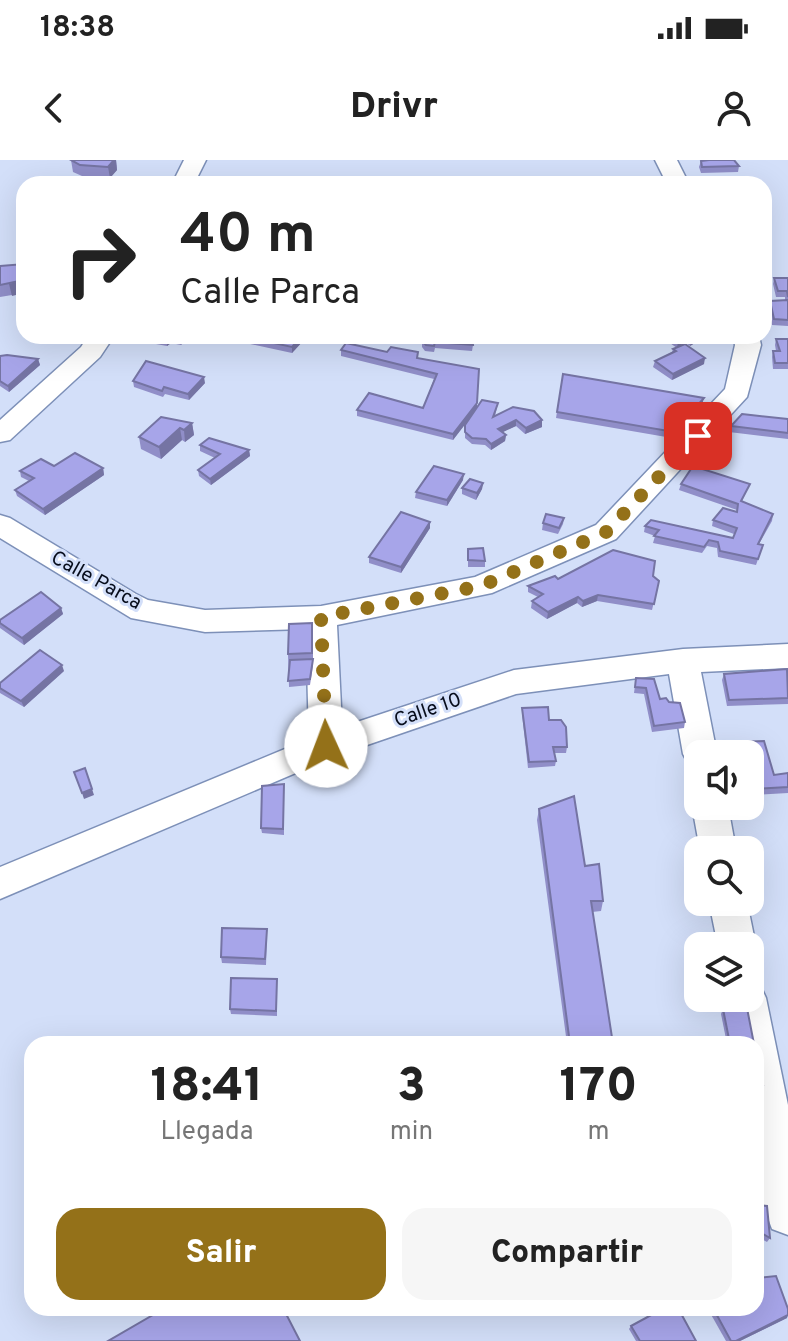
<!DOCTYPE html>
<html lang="es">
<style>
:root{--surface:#fff;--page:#f6f6f6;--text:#222;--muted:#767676;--accent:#947119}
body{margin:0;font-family:Overpass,sans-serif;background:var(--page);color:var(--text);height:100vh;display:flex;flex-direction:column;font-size:30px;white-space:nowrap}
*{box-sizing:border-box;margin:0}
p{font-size:26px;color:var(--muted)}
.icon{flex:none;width:44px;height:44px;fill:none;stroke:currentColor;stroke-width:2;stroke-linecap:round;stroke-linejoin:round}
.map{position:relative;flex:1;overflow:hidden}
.side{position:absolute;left:24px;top:876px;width:740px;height:280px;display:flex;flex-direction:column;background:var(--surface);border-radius:24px;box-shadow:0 8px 32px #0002}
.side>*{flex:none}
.banner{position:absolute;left:16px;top:16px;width:756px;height:168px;border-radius:24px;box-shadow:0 8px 32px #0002;background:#fff;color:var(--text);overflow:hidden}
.fabs{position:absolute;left:684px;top:580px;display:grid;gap:16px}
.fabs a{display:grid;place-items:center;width:80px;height:80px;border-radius:16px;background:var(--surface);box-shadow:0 8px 32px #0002;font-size:40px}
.pin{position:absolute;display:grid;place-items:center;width:68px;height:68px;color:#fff;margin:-34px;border-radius:16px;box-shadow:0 4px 12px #0006}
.me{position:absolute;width:88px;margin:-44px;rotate:358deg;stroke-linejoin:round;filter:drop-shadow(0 0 6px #0008)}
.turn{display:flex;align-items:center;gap:28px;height:168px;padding:0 32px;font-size:36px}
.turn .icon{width:104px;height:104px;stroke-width:2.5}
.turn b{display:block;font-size:56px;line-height:68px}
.eta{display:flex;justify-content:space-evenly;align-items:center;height:136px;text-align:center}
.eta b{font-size:48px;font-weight:800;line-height:56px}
.button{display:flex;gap:16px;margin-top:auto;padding:16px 32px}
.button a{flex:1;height:92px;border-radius:24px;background:var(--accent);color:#fff;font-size:32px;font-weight:800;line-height:92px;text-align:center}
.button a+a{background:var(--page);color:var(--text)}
.status{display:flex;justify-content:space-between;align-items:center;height:56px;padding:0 40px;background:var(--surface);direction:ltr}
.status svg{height:22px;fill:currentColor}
header{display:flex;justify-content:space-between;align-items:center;height:104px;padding:0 32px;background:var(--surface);font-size:36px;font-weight:800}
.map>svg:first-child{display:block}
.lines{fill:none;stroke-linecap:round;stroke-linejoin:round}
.minor-casing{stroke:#7d90b8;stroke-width:3}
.minor{fill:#fff;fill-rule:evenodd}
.wall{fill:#908ec8}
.shaded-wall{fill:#7574a3}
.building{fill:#a7a5e9;stroke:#7574a3;stroke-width:2}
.route{stroke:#947119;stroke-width:14;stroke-dasharray:0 25.2}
.labels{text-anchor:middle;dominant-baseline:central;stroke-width:6;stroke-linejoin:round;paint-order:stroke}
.street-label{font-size:20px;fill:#070d1c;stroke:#d3dff9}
</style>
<div class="status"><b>18:38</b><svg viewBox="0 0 49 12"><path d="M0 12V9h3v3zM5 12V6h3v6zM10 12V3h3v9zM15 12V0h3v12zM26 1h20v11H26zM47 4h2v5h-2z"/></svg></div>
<header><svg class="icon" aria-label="back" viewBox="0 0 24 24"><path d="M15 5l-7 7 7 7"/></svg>Drivr<svg class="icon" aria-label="person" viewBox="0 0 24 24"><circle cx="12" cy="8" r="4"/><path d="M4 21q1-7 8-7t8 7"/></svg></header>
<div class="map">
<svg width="788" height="1181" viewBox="0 0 788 1181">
<rect width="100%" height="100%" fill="#d3dff9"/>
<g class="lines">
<!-- minor casing -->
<g class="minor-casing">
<g id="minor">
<polygon points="184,0 206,0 194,24 172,24"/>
<polygon points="655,0 677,0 689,24 667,24"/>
<polygon points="88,176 114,176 100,197 10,280 0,282 0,260 81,187"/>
<polygon points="733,176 759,176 761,185 747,237 616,379 492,433 337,465 342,567 514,510 683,489 788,484 788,508 701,512 717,594 698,594 698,607 688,603 683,594 669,514 516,534 338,595 0,739 0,707 309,579 306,469 205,472 131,458 0,378 0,355 10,358 136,434 148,440 205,450 321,446 475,417 596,365 725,229 735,185"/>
<polygon points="698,636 698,646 728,646 736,690 700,690 692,646"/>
<polygon points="709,742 747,742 756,786 751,798 750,786 718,786"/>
<path d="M750,822L760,825L766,838L788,945V1075L772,1069C749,1011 756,945 756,884H735L726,838H750Z"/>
</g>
</g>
<!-- minor -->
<use href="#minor" class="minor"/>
</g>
<!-- wall -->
<g class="wall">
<polygon points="71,0 116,0 117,10 110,18 82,16 73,12"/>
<polygon points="701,1 739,6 738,12 701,13 699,7"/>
<polygon points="66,22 132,24 66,24"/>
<polygon points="24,104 24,133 0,137 0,106"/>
<polygon points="774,118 788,118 788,166 772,165 768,147 770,141 785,140 785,137 776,137 773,124"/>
<polygon points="133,176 187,176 181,185 171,183 167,186 134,180"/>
<polygon points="213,176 302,176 303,181 292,193"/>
<polygon points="668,176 706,176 690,186 685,182 679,187 704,204 672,220 653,207 655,201 672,192 673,189 677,188 667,181"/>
<polygon points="776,179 788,179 788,209 773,209 772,197 773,191 776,191 775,185"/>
<polygon points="422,181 473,185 472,191 435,188 434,192 425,191 422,187"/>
<polygon points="341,190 418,198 477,248 498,243 495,256 513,247 542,267 525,274 516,266 502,272 506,275 505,281 491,290 485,285 472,284 465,278 465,265 468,260 453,280 357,256 357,250 423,248 434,219 341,196"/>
<polygon points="0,196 38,199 40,205 9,232 0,226"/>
<polygon points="563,214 704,238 702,244 672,278 556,258"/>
<polygon points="133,221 205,223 189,240 165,234 163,237 134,227"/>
<polygon points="788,259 788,279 729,272 731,266"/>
<polygon points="192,263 194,275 185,282 182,280 161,299 141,289 139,277"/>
<polygon points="200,285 249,290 250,296 211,325 199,316 198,310 215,298 200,291"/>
<polygon points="54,306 103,308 104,315 45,355 17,336 15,330 29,321 21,317 20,311"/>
<polygon points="463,320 447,346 415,338 416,332"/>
<polygon points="483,323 482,329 476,340 462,334 462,328"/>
<polygon points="681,324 750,324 742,341 773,354 772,361 759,384 763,385 756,405 718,397 717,388 707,386 702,393 653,383 655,376 644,372 645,366 733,378 734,374 712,366 713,360 736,352 737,350 679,330"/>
<polygon points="564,358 563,364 558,374 542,370 543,363"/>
<polygon points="430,362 430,368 401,413 369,403 369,397"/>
<polygon points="468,389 485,401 485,407 468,407"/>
<polygon points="653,416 659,421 652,450 597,441 582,447 577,443 547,459 531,448 532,441 538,437 528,432 528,426 558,419"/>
<polygon points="61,448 63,454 24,485 0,468 0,460"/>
<polygon points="313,475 313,505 310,525 289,527 288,494"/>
<polygon points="64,511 24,547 0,533 0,523"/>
<polygon points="788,512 788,544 727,546 722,520 724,514"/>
<polygon points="636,518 660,539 669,542 685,562 684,568 652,572 644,534 634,533"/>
<polygon points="522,548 549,560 567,587 566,593 554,593 556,601 555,606 528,608 522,554"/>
<polygon points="738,582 774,615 788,613 788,633 751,635 750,631 750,594 738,594 736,588"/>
<polygon points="284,624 284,675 262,673 261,668"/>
<polygon points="539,649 585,706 603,741 601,751 592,752 613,884 567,884 537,660"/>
<polygon points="267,775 266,805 222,803 221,797"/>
<polygon points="277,819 277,856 231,854 230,849"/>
<polygon points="723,849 754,884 727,884 721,854"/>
<polygon points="756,893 763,925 760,930 756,930"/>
<polygon points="756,1045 770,1078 767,1082 756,1076"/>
<polygon points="711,1148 756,1148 787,1158 740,1181 726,1181 709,1151"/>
<polygon points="631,1166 696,1181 636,1181 629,1169"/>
</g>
<!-- shaded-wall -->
<g class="shaded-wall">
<polygon points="114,0 116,0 117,10 110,18 108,7"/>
<polygon points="24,120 24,133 12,136 9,124"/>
<polygon points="182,176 187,176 181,185 180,179"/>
<polygon points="302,176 303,181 292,193 292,187"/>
<polygon points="686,176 685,182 677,188 678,182"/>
<polygon points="697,176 706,176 690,186 692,179"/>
<polygon points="170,177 171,183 167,186 167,180"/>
<polygon points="705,198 704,204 672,220 673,214"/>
<polygon points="38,199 40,205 9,232 8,226"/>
<polygon points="204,217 205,223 189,240 188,234"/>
<polygon points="704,238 702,244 672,278 674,272"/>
<polygon points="477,243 477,249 453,280 453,274"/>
<polygon points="516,260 516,266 497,275 498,269"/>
<polygon points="542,260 542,267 525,274 526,268"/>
<polygon points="192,263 194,275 185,282 184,270"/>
<polygon points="180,268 182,280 161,299 159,287"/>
<polygon points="506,275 505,281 491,290 491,284"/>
<polygon points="249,290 250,296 211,325 210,319"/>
<polygon points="103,308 104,315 45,355 43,349"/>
<polygon points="464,314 463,320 447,346 447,340"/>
<polygon points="483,323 482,329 476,340 477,333"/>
<polygon points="430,362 430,368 401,413 401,407"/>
<polygon points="598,435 597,441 582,447 583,441"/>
<polygon points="578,437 577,443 547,459 548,452"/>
<polygon points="61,448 63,454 24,485 22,478"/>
<polygon points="62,505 64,511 24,547 21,541"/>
<polygon points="92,629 94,635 84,639 82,633"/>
<polygon points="788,1155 787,1158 740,1181 736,1181"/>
</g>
<!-- building -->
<g class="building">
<polygon points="71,0 114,0 108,7 80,5"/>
<polygon points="709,0 734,0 739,6 702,7 701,1"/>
<polygon points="66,18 132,20 130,24 101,24 66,22"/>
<polygon points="24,104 24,120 0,125 0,106"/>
<polygon points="774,118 788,118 788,137 787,131 778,131"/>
<polygon points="788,140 788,160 774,159 770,141"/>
<polygon points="144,176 182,176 180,179 170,177 167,180"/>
<polygon points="241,176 302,176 292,187"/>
<polygon points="424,176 472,176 473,185 435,182 434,186 426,185 422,181"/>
<polygon points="670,176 686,176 678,182"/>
<polygon points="776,179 788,179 788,203 775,203 773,191 780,191"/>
<polygon points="346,183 387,192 391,187 418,192 417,198 479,209 477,243 453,274 357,250 369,233 423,248 437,214 341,190"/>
<polygon points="685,184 705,198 673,214 655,201 676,191 673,189"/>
<polygon points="7,195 38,199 8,226 0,221 0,196"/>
<polygon points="146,201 204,217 188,234 164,227 162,231 133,221"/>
<polygon points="563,214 704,238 674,272 557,252"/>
<polygon points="482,240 498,243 493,257 513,247 534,251 542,260 526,268 516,260 498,269 506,275 491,284 486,279 472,278 465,272 465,265"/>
<polygon points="742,254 788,259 788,273 731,266"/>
<polygon points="161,257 192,263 184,270 180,268 159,287 139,277"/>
<polygon points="209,278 249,290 210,319 198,310 220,294 200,285"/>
<polygon points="75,293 103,308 43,349 15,330 34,318 20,311 41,299 54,306"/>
<polygon points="434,306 464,314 447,340 416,332"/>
<polygon points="693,306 750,324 741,341 773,354 758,384 763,385 758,399 720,391 718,382 709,380 704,387 654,376 659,370 645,366 651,360 733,378 737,368 713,360 723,348 737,352 738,344 681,324"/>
<polygon points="470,319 483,323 477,333 462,328"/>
<polygon points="401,352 430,362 401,407 369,397"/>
<polygon points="546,354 564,358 559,368 543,363"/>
<polygon points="483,388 485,401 468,400 468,389"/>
<polygon points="613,390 655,401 653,416 659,421 654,444 598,435 583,441 578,437 548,452 532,441 543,434 528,426 555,416 558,419"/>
<polygon points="41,432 61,448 22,478 0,463 0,460"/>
<polygon points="312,463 312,493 288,494 289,464"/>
<polygon points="40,490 62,505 21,541 0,528 0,523"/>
<polygon points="313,499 310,519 288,521 290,500"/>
<polygon points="787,509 788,538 729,540 724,514"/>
<polygon points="636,518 654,519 660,539 666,538 669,542 680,543 685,562 654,566 646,528 635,527"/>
<polygon points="548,547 549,560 561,560 566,567 567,587 553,587 556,601 529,602 522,548"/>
<polygon points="764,581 774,615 788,613 788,627 753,629 750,619 750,594 742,594 738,582"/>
<polygon points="85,608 92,629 82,633 74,612"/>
<polygon points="284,624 283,669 261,668 262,626"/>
<polygon points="574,636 585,706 599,704 603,741 591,741 613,884 570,884 539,649"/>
<polygon points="222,768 267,769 265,799 221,797"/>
<polygon points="231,818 277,819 276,851 230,849"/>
<polygon points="747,848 754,884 730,884 723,849"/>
<polygon points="756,893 763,925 756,925"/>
<polygon points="756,1045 767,1046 770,1078 756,1070"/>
<polygon points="776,1116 788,1149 788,1155 736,1181 731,1181 713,1148 756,1148 756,1118"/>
<polygon points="165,1148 283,1148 300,1181 108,1181"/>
<polygon points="664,1148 678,1148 696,1181 640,1181 631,1166"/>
</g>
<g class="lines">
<!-- route -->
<polyline class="route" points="326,586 321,457 481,426 606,372 698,276"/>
</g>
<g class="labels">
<!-- street labels -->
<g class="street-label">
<text transform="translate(96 421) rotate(29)">Calle Parca</text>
<text transform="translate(428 551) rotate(-19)">Calle 10</text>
</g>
</g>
</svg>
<div class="fabs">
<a><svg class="icon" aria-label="sound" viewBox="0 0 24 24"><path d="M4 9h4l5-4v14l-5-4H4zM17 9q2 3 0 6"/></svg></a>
<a><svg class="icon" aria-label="search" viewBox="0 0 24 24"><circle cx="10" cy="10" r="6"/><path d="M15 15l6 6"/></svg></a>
<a><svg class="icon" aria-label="layers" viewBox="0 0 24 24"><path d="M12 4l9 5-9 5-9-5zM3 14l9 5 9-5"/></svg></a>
</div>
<div class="pin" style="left:698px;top:276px;background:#d93025"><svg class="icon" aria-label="arrive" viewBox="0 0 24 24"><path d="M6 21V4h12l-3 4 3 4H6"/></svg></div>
<svg class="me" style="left:326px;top:586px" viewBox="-20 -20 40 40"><circle r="19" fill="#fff"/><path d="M0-13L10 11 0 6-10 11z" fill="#947119"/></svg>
<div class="banner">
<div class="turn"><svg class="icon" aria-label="right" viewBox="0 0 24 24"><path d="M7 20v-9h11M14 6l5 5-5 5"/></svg><div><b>40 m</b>Calle Parca</div></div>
</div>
<section class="side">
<div class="eta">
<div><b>18:41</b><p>Llegada</p></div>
<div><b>3</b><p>min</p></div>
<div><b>170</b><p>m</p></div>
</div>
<div class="button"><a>Salir</a><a>Compartir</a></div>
</section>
</div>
